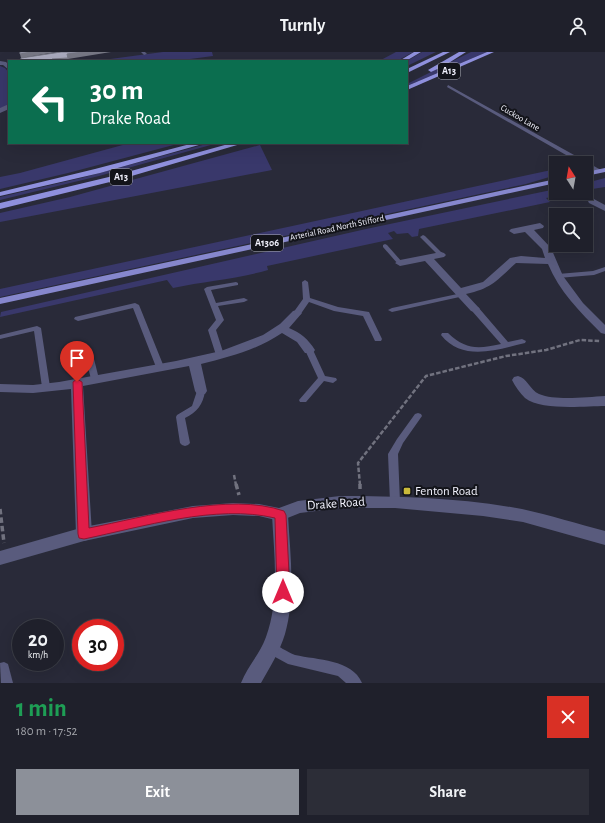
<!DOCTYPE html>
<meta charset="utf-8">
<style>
:root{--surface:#1f202b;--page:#2c2d37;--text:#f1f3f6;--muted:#a1a3a9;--line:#3c3e47;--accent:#8c9099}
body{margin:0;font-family:"Alegreya Sans",sans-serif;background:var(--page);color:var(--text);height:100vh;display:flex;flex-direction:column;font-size:15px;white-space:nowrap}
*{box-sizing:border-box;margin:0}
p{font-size:13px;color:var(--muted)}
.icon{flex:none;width:22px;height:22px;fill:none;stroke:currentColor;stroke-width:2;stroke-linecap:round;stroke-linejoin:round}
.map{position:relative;height:631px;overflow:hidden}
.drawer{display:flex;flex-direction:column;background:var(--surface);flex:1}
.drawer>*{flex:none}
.top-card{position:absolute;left:8px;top:8px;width:400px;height:84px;border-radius:0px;box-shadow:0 4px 16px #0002,0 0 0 1px var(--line);background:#0b6e4f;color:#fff;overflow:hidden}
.needle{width:26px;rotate:349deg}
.tools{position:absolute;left:549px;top:104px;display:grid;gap:8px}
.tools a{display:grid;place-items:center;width:44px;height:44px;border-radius:0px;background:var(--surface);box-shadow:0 4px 16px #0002,0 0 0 1px var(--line);font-size:20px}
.speed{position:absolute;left:12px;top:567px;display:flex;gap:8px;font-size:20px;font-weight:700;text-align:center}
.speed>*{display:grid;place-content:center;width:52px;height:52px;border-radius:50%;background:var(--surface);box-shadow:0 4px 16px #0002,0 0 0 1px var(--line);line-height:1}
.speed small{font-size:10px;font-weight:400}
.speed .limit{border:6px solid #d22;background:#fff;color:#111}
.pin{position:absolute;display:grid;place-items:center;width:34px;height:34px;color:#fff;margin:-41px -17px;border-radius:50% 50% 50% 0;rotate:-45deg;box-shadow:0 0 4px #0007}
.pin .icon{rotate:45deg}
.me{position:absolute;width:44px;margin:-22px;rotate:0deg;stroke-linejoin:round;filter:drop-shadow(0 0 3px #0008)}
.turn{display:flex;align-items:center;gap:14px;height:84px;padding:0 16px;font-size:18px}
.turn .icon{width:52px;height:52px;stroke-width:2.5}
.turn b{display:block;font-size:28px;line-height:34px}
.round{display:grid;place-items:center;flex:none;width:42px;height:42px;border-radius:0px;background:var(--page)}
.summary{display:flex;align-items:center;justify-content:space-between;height:68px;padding:0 16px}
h1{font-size:24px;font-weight:700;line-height:30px;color:#1e9e55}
.primary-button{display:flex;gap:8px;margin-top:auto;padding:8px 16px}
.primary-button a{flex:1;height:46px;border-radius:0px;background:var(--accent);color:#fff;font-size:16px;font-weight:700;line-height:46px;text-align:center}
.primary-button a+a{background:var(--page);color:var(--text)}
header{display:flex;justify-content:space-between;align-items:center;height:52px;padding:0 16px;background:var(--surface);font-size:18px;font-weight:700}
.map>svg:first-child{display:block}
.green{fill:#39386b}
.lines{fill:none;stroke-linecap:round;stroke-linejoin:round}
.path-far1{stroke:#71727f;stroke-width:2.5;stroke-dasharray:4.5 2;stroke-linecap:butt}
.path{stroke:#71727f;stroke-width:3.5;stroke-dasharray:5.5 3;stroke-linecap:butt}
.service{fill:#595b7d;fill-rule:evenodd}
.minor{fill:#595b7d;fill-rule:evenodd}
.tertiary{fill:#595b7d;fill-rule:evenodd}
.primary{fill:#8687cd;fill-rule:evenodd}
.trunk{fill:#8f90dd;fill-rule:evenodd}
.shaded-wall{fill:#777885}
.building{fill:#aaabbe;stroke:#777885}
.route{fill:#e11d48;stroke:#92132f}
.poi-dot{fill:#caba3a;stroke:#13141a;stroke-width:1.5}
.labels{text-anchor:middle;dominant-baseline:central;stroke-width:4;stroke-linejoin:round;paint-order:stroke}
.far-street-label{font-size:9px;fill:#f1f1fc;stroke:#13141a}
.shield{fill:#13141a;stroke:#aeafb8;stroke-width:1}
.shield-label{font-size:10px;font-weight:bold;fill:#f1f1fc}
.near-poi-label{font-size:13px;fill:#f1f1fc;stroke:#13141a;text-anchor:start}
.near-street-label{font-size:13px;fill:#f1f1fc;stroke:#13141a}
</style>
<header><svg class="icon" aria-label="back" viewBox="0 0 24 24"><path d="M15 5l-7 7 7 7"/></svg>Turnly<svg class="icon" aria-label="person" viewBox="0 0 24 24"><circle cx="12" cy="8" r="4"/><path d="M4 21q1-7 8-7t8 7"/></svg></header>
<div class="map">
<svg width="605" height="631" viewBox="0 0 605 631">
<rect width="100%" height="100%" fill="#292a39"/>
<!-- green -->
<g class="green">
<polygon points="163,0 212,0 213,4 175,9 95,9"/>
<polygon points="396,0 413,0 397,9 379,9"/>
<polygon points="422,0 436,0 407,14 407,9"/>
<polygon points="471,0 487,0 407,34 407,32"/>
<polygon points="0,14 5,16 9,21 9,52 0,58"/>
<polygon points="130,91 181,91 68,121 0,137 0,125 20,121"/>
<polygon points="210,91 218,91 99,124 0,148 0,145 81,126"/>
<polygon points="260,93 272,118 0,170 0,161 70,145"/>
<polygon points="556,117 556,123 526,132 0,245 0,237"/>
<polygon points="605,126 605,135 586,138 586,131"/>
<path d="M556,137V141H572L546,146L550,150L419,177L418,184L412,185L408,181L397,182L394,179L388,181L393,187L267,214L268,218C237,227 205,229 173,236L167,228L0,265L1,260L366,177Z"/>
</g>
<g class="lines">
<!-- path-far1 -->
<g class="path-far1">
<polyline points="234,423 236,433"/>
<polyline points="360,433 358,411 426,324 506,304 546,298 580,288 600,289"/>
</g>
<!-- path -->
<g class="path">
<polyline points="236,432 239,443"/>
<polyline points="360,432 360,437"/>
<polyline points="0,457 4,491"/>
</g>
<!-- service -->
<g class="service">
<polygon points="141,0 145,0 147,2 144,3"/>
<polygon points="448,33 601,118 602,119 597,120 586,114 586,111 580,111 447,35"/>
<polygon points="423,183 425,184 443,202 443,204 439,204 420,185"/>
<polygon points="385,192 387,193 402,210 402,212 398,212 383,195 383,193"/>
<polygon points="605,215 605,219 594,223 558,226 555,224 558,222 593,219"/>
<polygon points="305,228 308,230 310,246 338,255 369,260 382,287 381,289 375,289 363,264 334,259 309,250 300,263 294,263 293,261 303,247 302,230"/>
<polygon points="236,230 238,231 238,233 211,238 216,251 244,246 248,248 244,250 218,254 224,268 216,278 224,303 220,306 216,303 208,278 216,268 204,237 207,235"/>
<polygon points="462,241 464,242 465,243 464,244 392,260 388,258 392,256"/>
<polygon points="135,251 139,253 164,315 163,317 160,318 156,315 133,256 78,269 74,267 75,265"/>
<path d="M472,255H478L508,290L522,287L526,289L525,291C496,298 463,310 441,283L442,281H448C466,298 478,297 501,292L472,259L471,257Z"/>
<polygon points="37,274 41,276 50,335 46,338 42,335 34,279 0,287 0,283"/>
<polygon points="309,295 313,298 325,324 336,326 337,328 333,331 324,329 306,350 300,350 299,348 318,326 305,298"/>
<polygon points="89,300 93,303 99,327 95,330 91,327 85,303"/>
<path d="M201,336L205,339C203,353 197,360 185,366L190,391L188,393L185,394L182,393L180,391L176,365L177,363L192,354L197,339Z"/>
<polygon points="418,361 421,362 422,364 403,391 398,402 400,450 399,453 395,454 391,453 390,450 388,402 397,387 415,362"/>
<path d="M270,590C279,594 287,600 295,603C317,608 352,607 362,631H346L338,624L288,612L266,600L264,596L266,592Z"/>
<polygon points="4,610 8,612 13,631 1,631 0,611"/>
</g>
<!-- minor -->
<g class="minor">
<polygon points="0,9 6,10 9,13 9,18 3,13 0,13"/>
<polygon points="9,52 9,57 0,61 0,56"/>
<polygon points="592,146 605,153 605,159 589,151 588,149"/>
<path d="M540,171L544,174L543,176L534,178L551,196L563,224L583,251L605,273V282L601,281C580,260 559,239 548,212L516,211C497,228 493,236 466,242L480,257L475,260L471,259L425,209L400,214L395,211L400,208L441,200L444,201L446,203L444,205L434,207L461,236L483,230L510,206L521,204L545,206L542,197L525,180L514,182L509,179L511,177Z"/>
<path d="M297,258L302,261L289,276C301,281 308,287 315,298L313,301H305L297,290L282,281C257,298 229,305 201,312L207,339L205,342L201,343L197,342L195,339L189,314L83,334L92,482L90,487L84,489L78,487L76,482L71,337L33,341L0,340V332L33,333L59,330L176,309L221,299L263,283L280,272L293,259Z"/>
<path d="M518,324C527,326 530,338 539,342C556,349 586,345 605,344V354C585,354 541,359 525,346C520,341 515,334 512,328L514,325Z"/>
<path d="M280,457L285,458L288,463C290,502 296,543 285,582C280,599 270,615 261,631H241C247,615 260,602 266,585C280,547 274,503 272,463L275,458Z"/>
</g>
<!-- tertiary -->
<g class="tertiary">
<polygon points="36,4 39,6 38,7 13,9"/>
<path d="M340,444C401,444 463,446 522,457C550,463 578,472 605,479V493L523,470L483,464L395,456H340L300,461L280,469L259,464L233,463L193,466L84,489L0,513V499L84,475L193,454L233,451L259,452L279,456L298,449Z"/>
</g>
<!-- primary -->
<g class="primary">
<polygon points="605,116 605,120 586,124 586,120"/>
<polygon points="556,127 556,131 0,252 0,246"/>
</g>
<!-- trunk -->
<g class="trunk">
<polygon points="414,0 421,0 406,9 399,9"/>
<polygon points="443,0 450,0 407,21 407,17"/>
<polygon points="459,0 466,0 444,14 431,20 428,18"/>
<polygon points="487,0 494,0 407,38 407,34"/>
<polygon points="194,91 206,91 100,121 0,144 0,140 95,117"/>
<polygon points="232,91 244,91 118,128 0,157 0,151 113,124"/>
</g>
</g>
<!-- shaded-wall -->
<g class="shaded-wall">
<polygon points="31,0 56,0 21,6 20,2"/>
<polygon points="83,0 111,0 68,7 69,9 52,9 52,7 67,2"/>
</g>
<!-- building -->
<g class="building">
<polygon points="20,0 31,0 20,2"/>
<polygon points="61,0 83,0 67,2 68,6 52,7 52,9 21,9 21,6"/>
</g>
<!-- route -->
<path class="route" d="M77,327L82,330L89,476C146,465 229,440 284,459L286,463L290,540L288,544L283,546L279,544L277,540L275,466C216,452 142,475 84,487L79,486L78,482L73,330Z"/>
<!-- markers -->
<rect class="poi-dot" x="403" y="435" width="8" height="8" rx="2"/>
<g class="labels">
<!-- far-street labels -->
<g class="far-street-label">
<text transform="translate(520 66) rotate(30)">Cuckoo Lane</text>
<text transform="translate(337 176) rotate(-12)">Arterial Road North Stifford</text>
</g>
<!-- shield labels -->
<g class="shield">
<rect x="438" y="11" width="22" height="16" rx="3"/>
<rect x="110" y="117" width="22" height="16" rx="3"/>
<rect x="251" y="183" width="32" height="16" rx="3"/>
</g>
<g class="shield-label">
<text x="449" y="19">A13</text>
<text x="121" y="125">A13</text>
<text x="267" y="191">A1306</text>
</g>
<!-- near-poi labels -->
<g class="near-poi-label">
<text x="415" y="439">Fenton Road</text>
</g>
<!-- near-street labels -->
<g class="near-street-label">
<text transform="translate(336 452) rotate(-4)">Drake Road</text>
</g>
</g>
</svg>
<div class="tools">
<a><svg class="needle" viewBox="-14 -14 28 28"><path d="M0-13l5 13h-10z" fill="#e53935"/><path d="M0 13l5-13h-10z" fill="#a1a3a9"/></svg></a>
<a><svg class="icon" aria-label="search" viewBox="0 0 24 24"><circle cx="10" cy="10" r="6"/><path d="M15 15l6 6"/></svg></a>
</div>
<div class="speed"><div>20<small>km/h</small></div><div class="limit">30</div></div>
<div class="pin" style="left:77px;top:330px;background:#d93025"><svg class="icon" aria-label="arrive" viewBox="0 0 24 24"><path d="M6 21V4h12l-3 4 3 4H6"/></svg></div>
<svg class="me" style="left:283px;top:540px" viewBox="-20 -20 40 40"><circle r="19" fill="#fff"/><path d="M0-13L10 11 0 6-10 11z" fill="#e11d48"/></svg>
<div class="top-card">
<div class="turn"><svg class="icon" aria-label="left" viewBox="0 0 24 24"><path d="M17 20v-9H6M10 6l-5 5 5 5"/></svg><div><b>30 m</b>Drake Road</div></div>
</div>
</div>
<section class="drawer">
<div class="summary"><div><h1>1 min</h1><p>180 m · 17:52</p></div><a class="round" style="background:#d93025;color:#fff"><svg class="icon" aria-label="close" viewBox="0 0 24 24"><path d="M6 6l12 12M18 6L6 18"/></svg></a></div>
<div class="primary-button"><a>Exit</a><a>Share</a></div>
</section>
